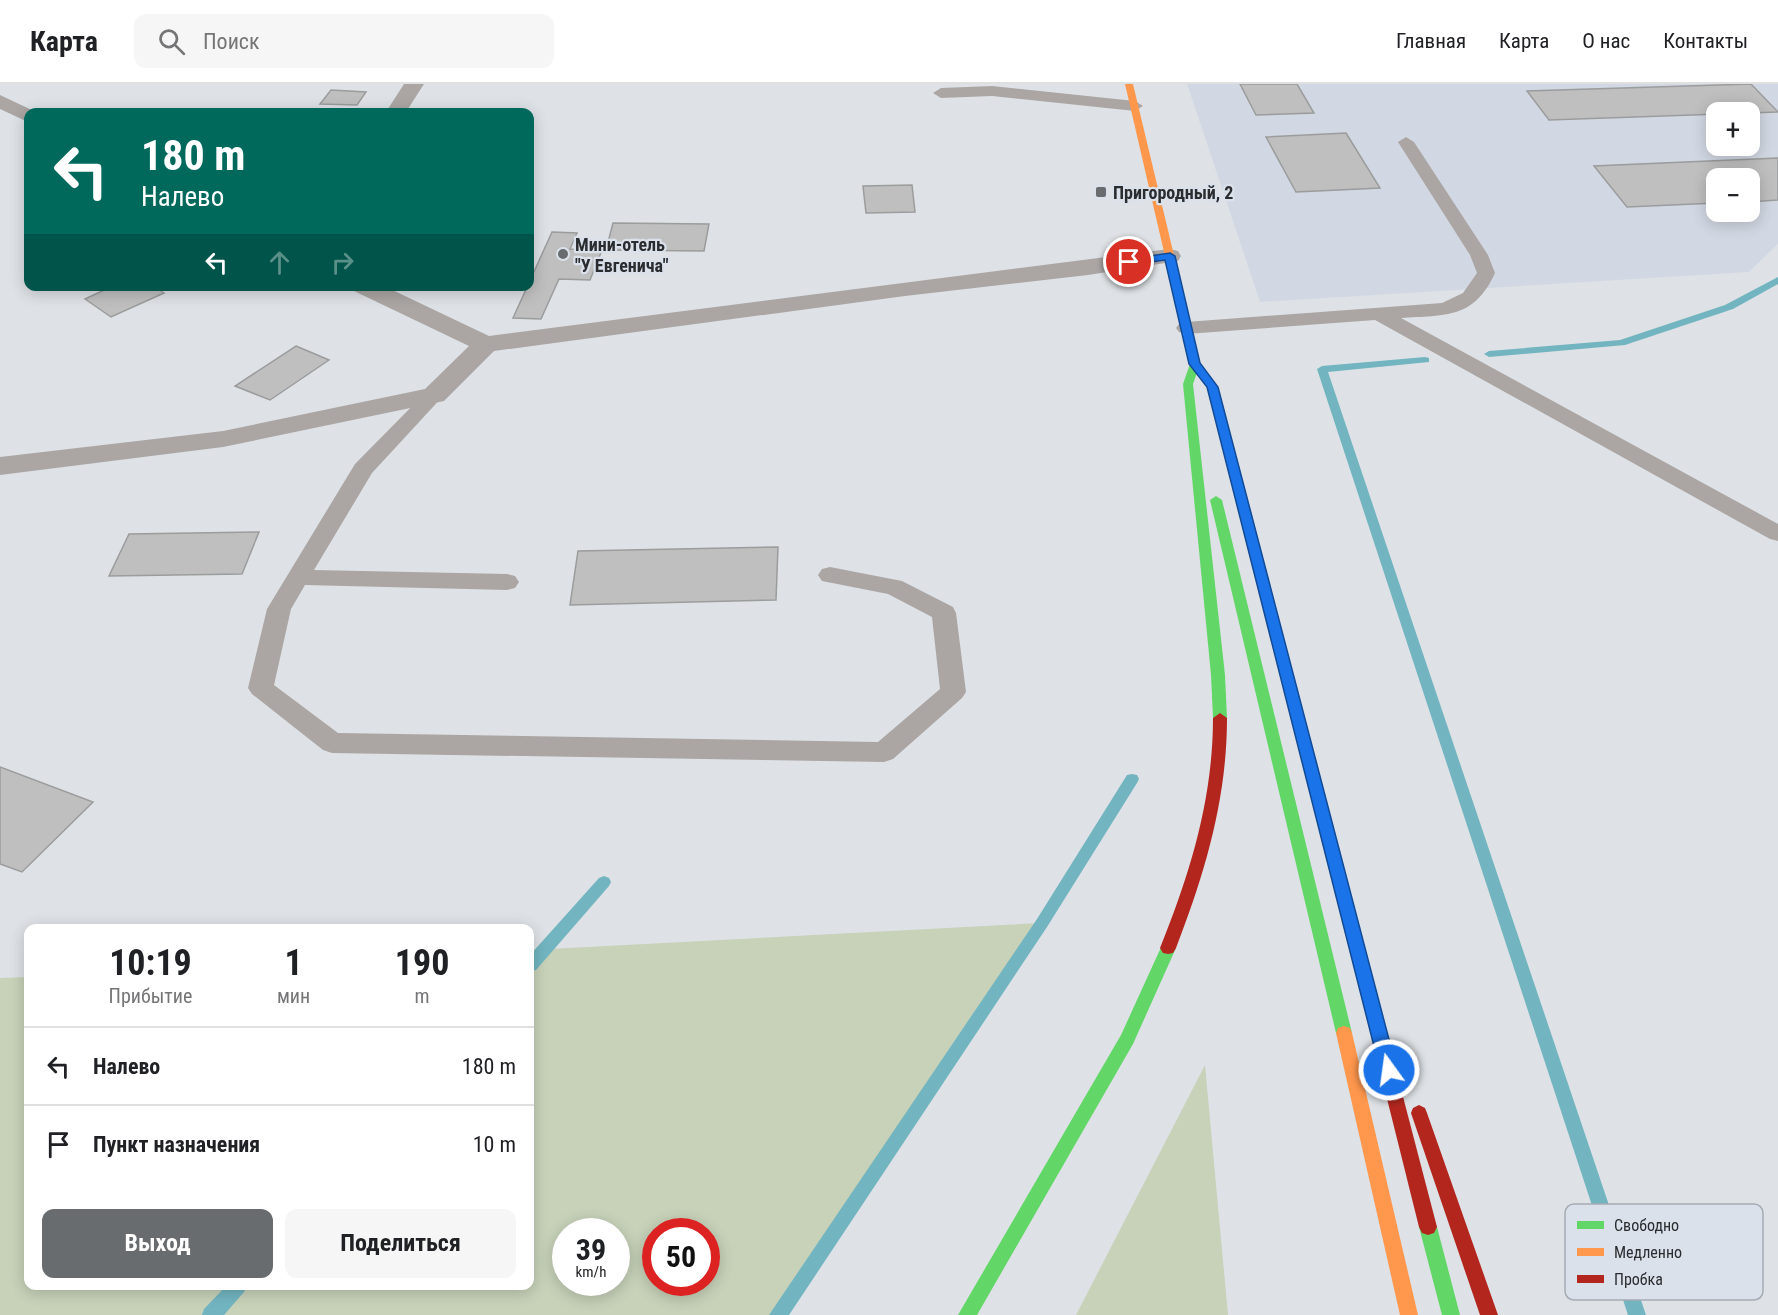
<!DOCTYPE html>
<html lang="ru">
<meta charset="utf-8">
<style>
:root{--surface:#fff;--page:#f6f6f6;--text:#202124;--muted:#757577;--line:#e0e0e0;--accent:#696c6f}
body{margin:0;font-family:"Roboto Condensed",sans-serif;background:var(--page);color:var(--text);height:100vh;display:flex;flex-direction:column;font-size:22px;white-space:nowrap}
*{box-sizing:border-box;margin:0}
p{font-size:20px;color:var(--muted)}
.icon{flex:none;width:33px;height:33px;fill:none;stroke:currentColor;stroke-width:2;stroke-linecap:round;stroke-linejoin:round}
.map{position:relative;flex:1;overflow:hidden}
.drawer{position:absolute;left:24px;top:840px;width:510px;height:366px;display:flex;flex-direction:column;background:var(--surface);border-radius:12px;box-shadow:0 3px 15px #0003}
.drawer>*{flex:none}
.banner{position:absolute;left:24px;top:24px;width:510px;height:183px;border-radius:12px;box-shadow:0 3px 15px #0003;background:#00695c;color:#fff;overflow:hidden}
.controls{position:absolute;left:1706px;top:18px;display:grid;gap:12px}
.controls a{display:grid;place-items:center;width:54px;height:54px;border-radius:12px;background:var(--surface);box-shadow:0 3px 15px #0003;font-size:30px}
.speed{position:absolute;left:552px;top:1134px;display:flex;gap:12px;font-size:30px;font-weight:700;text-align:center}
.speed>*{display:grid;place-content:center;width:78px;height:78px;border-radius:50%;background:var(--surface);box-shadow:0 3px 15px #0003;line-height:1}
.speed small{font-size:15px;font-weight:400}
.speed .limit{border:9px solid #d22;background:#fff;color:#111}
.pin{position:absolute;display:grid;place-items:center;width:51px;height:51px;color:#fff;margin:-26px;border:3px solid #fff;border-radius:50%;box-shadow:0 2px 6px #0007}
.me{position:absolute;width:66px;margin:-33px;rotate:346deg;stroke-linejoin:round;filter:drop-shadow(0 0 4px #0008)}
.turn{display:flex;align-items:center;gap:21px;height:126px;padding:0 18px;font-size:27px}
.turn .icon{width:78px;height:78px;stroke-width:2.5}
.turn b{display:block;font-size:42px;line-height:51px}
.lanes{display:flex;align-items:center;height:57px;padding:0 18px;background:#0003;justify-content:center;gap:30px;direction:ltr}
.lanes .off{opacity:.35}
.eta{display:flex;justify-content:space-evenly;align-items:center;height:102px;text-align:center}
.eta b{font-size:36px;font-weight:700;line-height:42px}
.primary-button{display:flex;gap:12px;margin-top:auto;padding:12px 18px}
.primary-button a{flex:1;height:69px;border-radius:12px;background:var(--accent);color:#fff;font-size:24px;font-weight:700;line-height:69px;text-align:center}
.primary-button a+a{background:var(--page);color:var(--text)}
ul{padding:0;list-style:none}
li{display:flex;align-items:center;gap:18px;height:78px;padding:0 18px;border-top:2px solid var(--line)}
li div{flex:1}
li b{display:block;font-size:22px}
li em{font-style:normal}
header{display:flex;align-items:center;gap:36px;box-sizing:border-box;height:84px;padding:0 30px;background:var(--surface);border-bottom:2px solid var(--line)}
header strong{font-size:28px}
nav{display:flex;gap:33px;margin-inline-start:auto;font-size:21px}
.search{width:420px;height:54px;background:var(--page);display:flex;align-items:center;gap:15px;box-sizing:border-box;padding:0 21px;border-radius:12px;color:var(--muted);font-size:22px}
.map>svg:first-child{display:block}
.built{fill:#d2d8e3;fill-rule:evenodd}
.green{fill:#c7d2b9;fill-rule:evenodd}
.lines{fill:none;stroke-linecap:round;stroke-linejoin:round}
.stream{fill:#72b5c0;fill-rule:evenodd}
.building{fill:#bfbfc0;stroke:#9b9c9c;stroke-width:1.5}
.lane{fill:#aba6a4;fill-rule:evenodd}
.street{fill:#aba6a4;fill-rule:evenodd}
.fast{fill:#63d668;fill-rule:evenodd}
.slow{fill:#ff974d;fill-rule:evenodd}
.jam{fill:#b3261e;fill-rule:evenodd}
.route{fill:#1a73e8;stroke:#114b97;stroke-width:1.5}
.poi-dot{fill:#696c6f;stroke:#dbe1ea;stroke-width:2}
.labels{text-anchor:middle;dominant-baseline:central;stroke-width:4.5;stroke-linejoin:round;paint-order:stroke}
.far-poi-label{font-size:18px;font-weight:bold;fill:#2a2c2f;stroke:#dbe1ea;text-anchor:start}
.key{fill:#dbe1ea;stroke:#a6abb2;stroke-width:1.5}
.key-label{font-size:16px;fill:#2a2c2f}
</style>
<header>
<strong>Карта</strong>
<div class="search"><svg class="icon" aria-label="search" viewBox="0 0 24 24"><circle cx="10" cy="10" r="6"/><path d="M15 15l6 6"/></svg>Поиск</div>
<nav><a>Главная</a><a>Карта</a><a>О нас</a><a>Контакты</a></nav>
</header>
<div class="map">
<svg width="1778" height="1231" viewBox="0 0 1778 1231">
<rect width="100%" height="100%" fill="#dee2e6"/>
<!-- built -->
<path class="built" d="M1187,0H1778V160L1749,188L1260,218ZM1716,28H1749V62H1716ZM1716,94H1749V128H1716Z"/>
<!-- green -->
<g class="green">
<path d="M1042,839L778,1231H0V894L28,893V1202H530V866ZM566,1148H616V1198H566ZM656,1148H706V1198H656Z"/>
<polygon points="1205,981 1228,1231 1076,1231"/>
</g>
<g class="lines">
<!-- stream -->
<g class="stream">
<polygon points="1778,193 1778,200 1733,225 1625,261 1489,273 1484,270 1489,267 1620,256 1725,221"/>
<polygon points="1425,273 1429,274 1429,278 1328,288 1646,1231 1628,1231 1317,285 1322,282"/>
<polygon points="1132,690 1137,691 1139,695 1137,699 1047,843 789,1231 769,1231 1037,835 1127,691"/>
<polygon points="604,792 609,794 611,798 609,802 536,886 530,887 530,871 599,794"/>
<polygon points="226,1202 247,1202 244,1208 224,1231 202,1231 204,1225"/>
</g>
</g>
<!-- building -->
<g class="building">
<polygon points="1240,0 1297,0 1314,29 1256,31"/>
<polygon points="1751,0 1778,28 1549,36 1527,7"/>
<polygon points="331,6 366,8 357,21 320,20"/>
<polygon points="1346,49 1380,104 1296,108 1266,53"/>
<polygon points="1778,74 1778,116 1749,118 1749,94 1716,94 1716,119 1627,123 1594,82"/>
<polygon points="912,101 915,128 866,129 863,102"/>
<polygon points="613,139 709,140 704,167 606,166"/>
<polygon points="552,148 577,149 570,165 602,166 590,196 559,195 541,235 513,234"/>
<polygon points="113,202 154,202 164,209 111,233 85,215"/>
<polygon points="296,262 329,276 270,316 235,302"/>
<polygon points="259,448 242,490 109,492 129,450"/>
<polygon points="778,463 776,516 570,521 578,467"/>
<polygon points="0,683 93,718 22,788 0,780"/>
</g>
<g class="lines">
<!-- lane -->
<g class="lane">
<polygon points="992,2 1135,17 1143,22 1135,27 992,12 941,14 933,9 941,4"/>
<path d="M1406,53L1414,58L1488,171L1495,189C1474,235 1446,231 1401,234L1778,440V457L1770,455L1375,236L1186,250L1179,248L1176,244L1179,240L1186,238L1442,219L1463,209L1477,189L1470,171L1398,58Z"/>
<polygon points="434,305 441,307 444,311 372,389 314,486 507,490 515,492 519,498 515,504 507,506 305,501 291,525 274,601 338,649 878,658 940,605 932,533 888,510 822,497 818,491 822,485 830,483 902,497 953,523 956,529 966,608 962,614 893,675 884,678 332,669 323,666 252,610 248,604 267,525 355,380 427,307"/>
</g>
<!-- street -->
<g class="street">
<polygon points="404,0 424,0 406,28 386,28"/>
<polygon points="0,11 36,28 28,28 28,38 0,25"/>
<polygon points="1169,165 1178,167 1181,172 1178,177 1088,191 905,212 494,267 444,317 223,363 0,391 0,373 223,347 425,305 469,262 354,207 351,202 384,202 489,252"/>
</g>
<!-- fast -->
<g class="fast">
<polygon points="1195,277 1200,280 1193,300 1225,591 1227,634 1220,639 1213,634 1211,591 1183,300 1190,280"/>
<polygon points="1216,412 1222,416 1352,949 1350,954 1344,956 1338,954 1336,949 1210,416"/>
<polygon points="1258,474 1264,478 1347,798 1345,802 1340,804 1335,802 1333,798 1252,478"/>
<polygon points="1168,858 1173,859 1176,864 1133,960 977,1231 958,1231 1121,951 1163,859"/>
<polygon points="1428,1135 1434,1137 1437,1143 1460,1231 1442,1231 1419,1143 1422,1137"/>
</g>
<!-- slow -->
<g class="slow">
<polygon points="1125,0 1133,0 1200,280 1218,303 1264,478 1262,481 1254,481 1252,478 1208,303 1190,280"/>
<polygon points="1344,942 1350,944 1352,949 1418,1231 1400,1231 1336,949 1338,944"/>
</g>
<!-- jam -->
<g class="jam">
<path d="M1220,629L1227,634C1227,715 1205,789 1176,864L1173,869L1168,870L1163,869L1160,864C1190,790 1213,715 1213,634Z"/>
<polygon points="1340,792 1345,794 1347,798 1437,1143 1434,1149 1428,1151 1422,1149 1419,1143 1333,798 1335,794"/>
<polygon points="1419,1021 1425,1024 1427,1029 1498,1231 1480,1231 1411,1029 1413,1024"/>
</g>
</g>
<!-- route -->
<polygon class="route" points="1170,169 1175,172 1200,279 1218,303 1397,986 1394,991 1389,993 1383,991 1380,986 1207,303 1189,280 1165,176 1129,181 1124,178 1129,175"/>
<!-- markers -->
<g class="poi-dot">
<rect x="1095" y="102" width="12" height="12" rx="3"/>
<circle cx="563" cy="170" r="6"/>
</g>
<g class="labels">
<!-- far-poi labels -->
<g class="far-poi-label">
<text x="1113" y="108">Пригородный, 2</text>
<text x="575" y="160">Мини-отель<tspan x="575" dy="21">"У Евгенича"</tspan></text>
</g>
</g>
<!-- legend -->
<rect x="1565" y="1120" width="198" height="96" rx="9" class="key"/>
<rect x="1577" y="1137" width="27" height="8" fill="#63d668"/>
<rect x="1577" y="1164" width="27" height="8" fill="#ff974d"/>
<rect x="1577" y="1191" width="27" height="8" fill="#b3261e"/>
<g class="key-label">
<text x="1614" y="1147">Свободно</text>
<text x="1614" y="1174">Медленно</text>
<text x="1614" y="1201">Пробка</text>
</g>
</svg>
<div class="controls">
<a>+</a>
<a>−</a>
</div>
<div class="speed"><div>39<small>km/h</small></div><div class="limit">50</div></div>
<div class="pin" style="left:1129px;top:178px;background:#d93025"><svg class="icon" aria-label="arrive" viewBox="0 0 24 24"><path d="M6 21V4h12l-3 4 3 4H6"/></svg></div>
<svg class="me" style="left:1389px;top:986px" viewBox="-20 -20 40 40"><circle r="17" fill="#1a73e8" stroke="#fff" stroke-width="3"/><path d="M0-11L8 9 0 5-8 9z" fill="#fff"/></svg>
<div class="banner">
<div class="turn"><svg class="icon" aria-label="left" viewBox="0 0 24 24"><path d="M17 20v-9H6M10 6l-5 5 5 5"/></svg><div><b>180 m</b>Налево</div></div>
<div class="lanes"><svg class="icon" aria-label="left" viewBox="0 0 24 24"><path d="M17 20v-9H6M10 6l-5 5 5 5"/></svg><svg class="icon off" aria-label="ahead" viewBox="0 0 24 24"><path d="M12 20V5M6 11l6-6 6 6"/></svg><svg class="icon off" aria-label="right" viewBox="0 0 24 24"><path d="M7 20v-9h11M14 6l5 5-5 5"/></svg></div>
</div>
<section class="drawer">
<div class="eta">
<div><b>10:19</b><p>Прибытие</p></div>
<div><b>1</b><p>мин</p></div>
<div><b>190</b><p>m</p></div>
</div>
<ul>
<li><svg class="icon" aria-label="left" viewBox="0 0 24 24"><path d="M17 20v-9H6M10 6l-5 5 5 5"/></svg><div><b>Налево</b></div><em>180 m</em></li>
<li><svg class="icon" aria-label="arrive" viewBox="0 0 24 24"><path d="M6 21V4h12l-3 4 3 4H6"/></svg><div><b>Пункт назначения</b></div><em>10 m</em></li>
</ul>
<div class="primary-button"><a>Выход</a><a>Поделиться</a></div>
</section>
</div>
